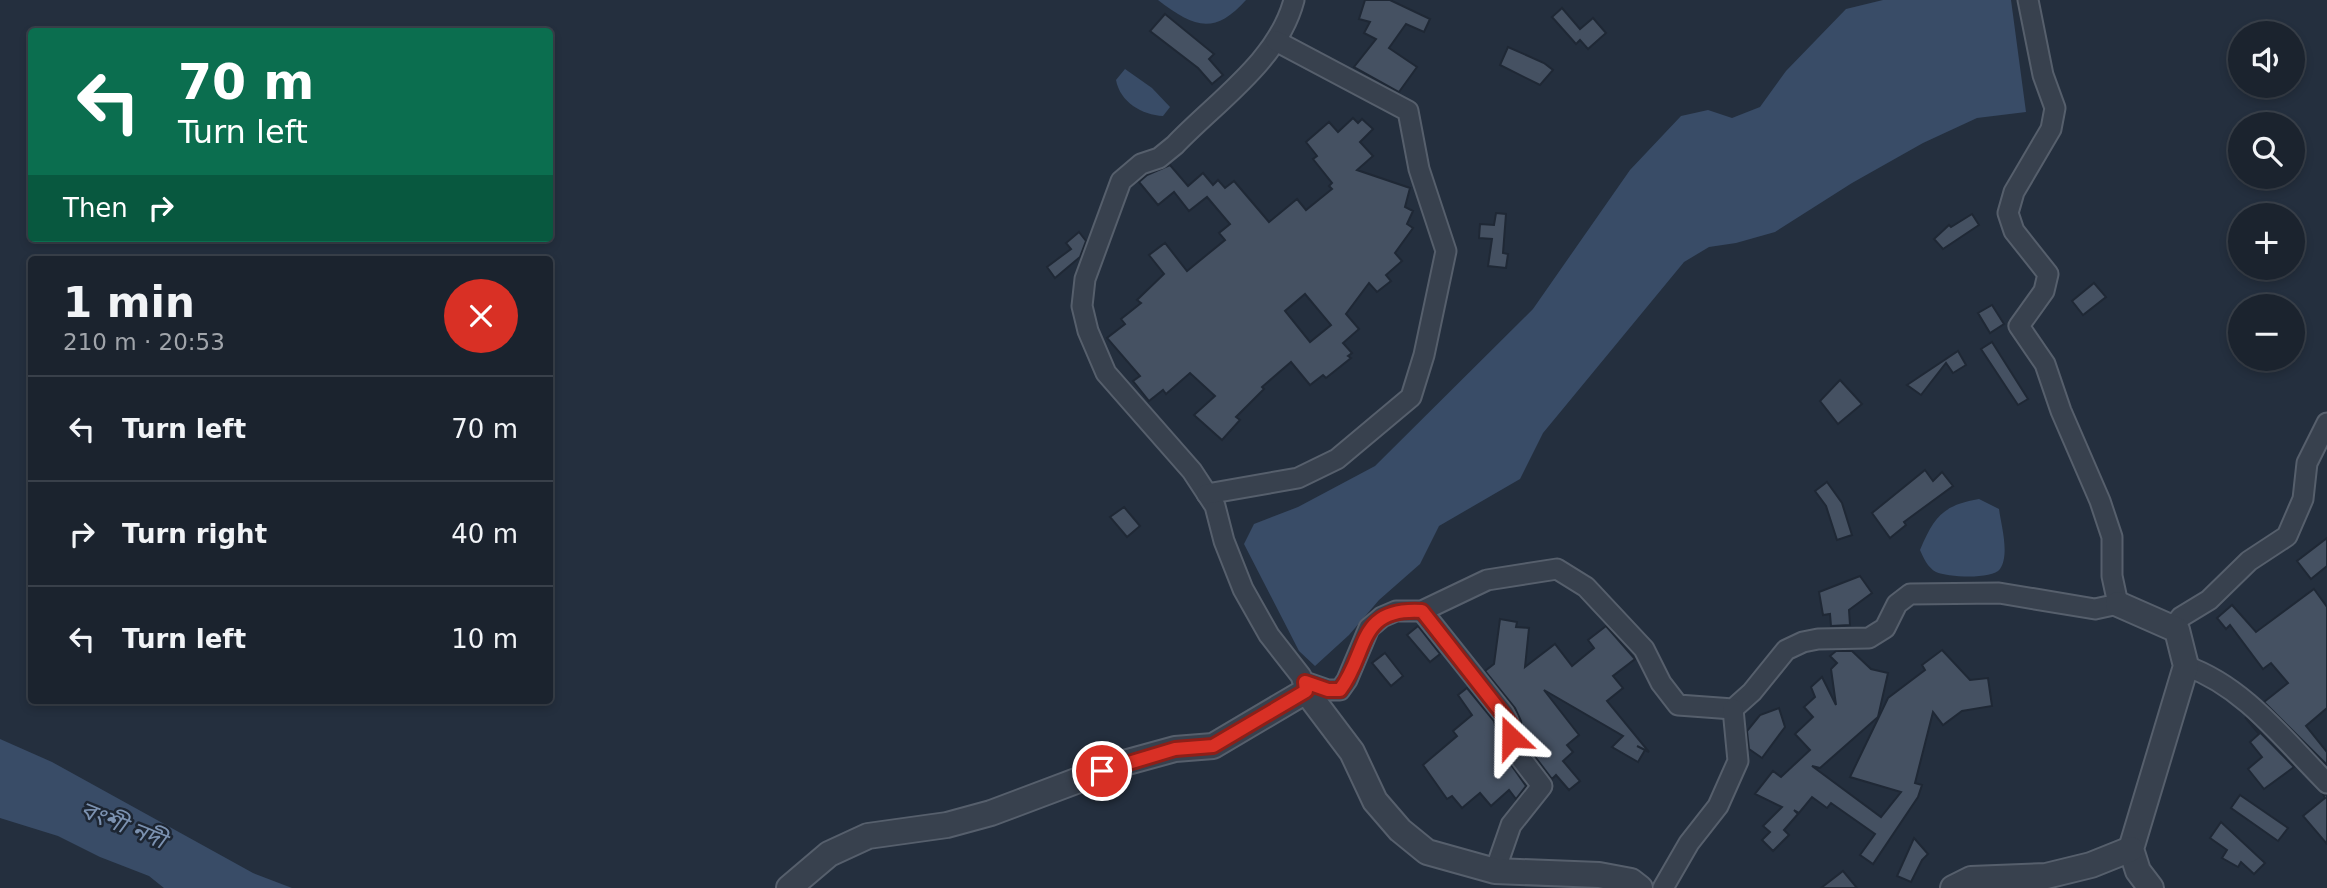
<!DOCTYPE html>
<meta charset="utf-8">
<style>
:root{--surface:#1b232e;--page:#242b36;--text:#f1f3f6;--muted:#a0a4aa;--line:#39404a}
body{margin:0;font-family:"DejaVu Sans","Noto Sans Bengali",sans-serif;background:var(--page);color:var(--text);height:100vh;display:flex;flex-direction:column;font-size:26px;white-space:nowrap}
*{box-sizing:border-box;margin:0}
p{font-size:23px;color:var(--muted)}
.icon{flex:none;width:38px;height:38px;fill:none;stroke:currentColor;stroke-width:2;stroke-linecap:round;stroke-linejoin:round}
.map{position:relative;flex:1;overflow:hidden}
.details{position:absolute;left:28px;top:256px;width:525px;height:448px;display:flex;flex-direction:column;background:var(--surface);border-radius:7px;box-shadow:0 4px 10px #0003,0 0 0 2px var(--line)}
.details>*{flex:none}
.top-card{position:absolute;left:28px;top:28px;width:525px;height:214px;border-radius:7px;box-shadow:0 4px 10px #0003,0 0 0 2px var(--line);background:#0b6e4f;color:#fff;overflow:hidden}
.fabs{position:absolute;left:2228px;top:21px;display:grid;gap:14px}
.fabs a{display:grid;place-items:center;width:77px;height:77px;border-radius:50%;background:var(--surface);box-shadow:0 4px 10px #0003,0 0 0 2px var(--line);font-size:35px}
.pin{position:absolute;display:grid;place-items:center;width:60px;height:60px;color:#fff;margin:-30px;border:4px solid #fff;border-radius:50%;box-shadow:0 2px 7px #0007}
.me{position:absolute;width:77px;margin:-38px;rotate:337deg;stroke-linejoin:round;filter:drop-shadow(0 0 5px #0008)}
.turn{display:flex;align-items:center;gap:24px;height:147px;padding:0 35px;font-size:32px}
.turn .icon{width:91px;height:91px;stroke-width:2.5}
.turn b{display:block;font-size:49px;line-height:60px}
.then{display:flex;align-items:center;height:66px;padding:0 35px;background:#0003;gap:14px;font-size:26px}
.round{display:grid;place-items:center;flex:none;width:74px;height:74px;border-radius:37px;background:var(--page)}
.headline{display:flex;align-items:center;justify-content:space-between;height:119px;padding:0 35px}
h1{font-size:42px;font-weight:600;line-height:52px}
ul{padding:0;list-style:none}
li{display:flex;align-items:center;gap:21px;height:105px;padding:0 35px;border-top:2px solid var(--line)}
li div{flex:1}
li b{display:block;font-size:26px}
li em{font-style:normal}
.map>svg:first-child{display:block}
.water{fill:#394c67}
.building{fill:#455162;stroke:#1f2835;stroke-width:2;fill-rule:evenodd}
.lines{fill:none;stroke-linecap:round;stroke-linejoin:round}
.minor-casing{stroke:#565f6c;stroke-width:23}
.tertiary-casing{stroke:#565f6c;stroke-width:28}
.minor{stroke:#38414e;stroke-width:19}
.tertiary{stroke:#38414e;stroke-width:24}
.route-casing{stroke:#8d1f18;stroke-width:18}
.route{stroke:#d93025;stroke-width:12}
.labels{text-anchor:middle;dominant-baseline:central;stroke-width:5;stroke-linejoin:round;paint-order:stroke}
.water-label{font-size:24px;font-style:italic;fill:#7c92b1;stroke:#1d2633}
</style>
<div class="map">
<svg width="2327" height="888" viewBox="0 0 2327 888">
<rect width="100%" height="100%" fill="#242f3e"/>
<!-- water -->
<g class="water">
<path d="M1158,0H1246C1214,36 1193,27 1158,0Z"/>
<polygon points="1883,0 2011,0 2026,112 1977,118 1923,143 1852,183 1775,232 1736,243 1709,247 1684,262 1543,433 1520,479 1439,526 1420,564 1379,600 1349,635 1315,666 1299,651 1244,544 1254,524 1298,507 1375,466 1533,309 1630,170 1681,116 1708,110 1732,118 1760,107 1786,71 1846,9"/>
<path d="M1125,69L1152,88L1170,107L1163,116C1142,115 1120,102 1116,80Z"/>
<path d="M1979,499L1999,509C2001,525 2010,554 2000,569C1992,580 1947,577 1936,572C1928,568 1923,557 1920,550C1934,517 1943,505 1979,499Z"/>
<polygon points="0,739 52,762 253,873 292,888 164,888 149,876 100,857 58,836 0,818"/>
</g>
<!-- building -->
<g class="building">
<polygon points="1365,0 1390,0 1430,19 1424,32 1406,24 1389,48 1417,67 1399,92 1354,67 1376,39 1364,33 1370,22 1359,19"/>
<polygon points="1562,8 1580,29 1593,18 1606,33 1588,49 1580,40 1576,44 1552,17"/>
<polygon points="1165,14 1214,54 1209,59 1223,75 1212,84 1198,68 1150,31"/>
<polygon points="1508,47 1544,63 1553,70 1540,85 1500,65"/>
<path d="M1353,118L1358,123L1362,119L1373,129L1360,142L1373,156L1357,170L1410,188L1405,207L1413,211L1407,224L1413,228L1395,253L1402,261L1386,275L1391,281L1377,292L1369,283L1346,314L1359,329L1343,343L1352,353L1348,356L1351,358L1326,378L1323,375L1310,385L1291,362L1262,387L1264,389L1236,417L1240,420L1222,440L1194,415L1215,396L1190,373L1166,394L1163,390L1149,401L1133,381L1140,376L1107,338L1125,324L1121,319L1141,303L1137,300L1164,274L1149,255L1165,243L1187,271L1225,240L1219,233L1230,224L1207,197L1189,211L1174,192L1158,205L1139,182L1147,175L1170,165L1188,186L1203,173L1213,185L1218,180L1225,188L1234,181L1269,222L1297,199L1306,210L1332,189L1329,186L1332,183L1313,159L1317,156L1306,142L1329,122L1338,132ZM1305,294L1331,325L1310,342L1285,311Z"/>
<polygon points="1496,213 1506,214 1503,253 1508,254 1506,268 1488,266 1492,239 1479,238 1480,224 1494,225"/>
<polygon points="1972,214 1979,225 1943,249 1934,239 1949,225 1951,227"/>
<polygon points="1079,232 1086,241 1080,257 1055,278 1047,267 1071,249 1066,243"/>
<polygon points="2094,283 2106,297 2083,315 2072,301"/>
<polygon points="1992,305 2004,324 1990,333 1978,313"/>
<polygon points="1992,342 2028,399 2018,405 1981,349"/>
<polygon points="1958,351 1966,365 1953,373 1946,363 1921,395 1907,385"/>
<polygon points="1840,380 1862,404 1838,424 1820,401"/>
<polygon points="1925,470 1933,481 1942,472 1953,486 1904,522 1906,525 1890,538 1872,513"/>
<polygon points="1827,482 1842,503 1852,535 1837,540 1826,506 1815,491"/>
<polygon points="1124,507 1140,526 1127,537 1110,517"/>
<polygon points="2327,538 2327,566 2311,579 2297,561"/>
<polygon points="1860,576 1872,593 1849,610 1850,625 1831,626 1830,614 1823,615 1819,592"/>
<polygon points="2314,589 2327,607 2327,708 2306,726 2327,752 2327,765 2264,702 2288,683 2271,663 2263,669 2230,625 2226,629 2217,618 2232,605 2256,632"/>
<polygon points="1500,619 1517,622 1516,627 1529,628 1525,667 1555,644 1572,666 1594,648 1588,640 1606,626 1635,659 1613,676 1623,688 1607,701 1649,752 1637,746 1645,750 1638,762 1612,747 1623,736 1544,690 1579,735 1567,745 1573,752 1563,761 1580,781 1569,790 1556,775 1552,779 1524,742 1521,721 1515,708 1485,671 1494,664"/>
<polygon points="1418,626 1440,654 1430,662 1407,635"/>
<polygon points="1942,650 1970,680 1988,678 1992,706 1962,711 1943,725 1933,712 1915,783 1922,785 1918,797 1873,864 1860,855 1875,834 1831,803 1827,808 1812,797 1799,813 1794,810 1798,814 1784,830 1789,835 1773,851 1762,840 1770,832 1763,826 1782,807 1755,794 1773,771 1781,777 1810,750 1795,734 1813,717 1804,707 1815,697 1811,687 1822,677 1836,705 1831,669 1837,663 1830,656 1836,651 1852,651 1871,669 1888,673 1878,717 1820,768 1812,766 1881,817 1901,792 1850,777 1888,698 1925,670 1922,665"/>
<polygon points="1385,653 1403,676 1391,686 1372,663"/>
<polygon points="1467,688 1494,721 1502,752 1526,786 1516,799 1509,790 1491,806 1480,793 1462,808 1452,796 1447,799 1423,765 1457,736 1453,731 1472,715 1458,695"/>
<polygon points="1779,708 1785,727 1762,758 1749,749 1747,731 1760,715"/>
<polygon points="2245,717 2294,767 2264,789 2248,769 2262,757 2250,742 2259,734"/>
<polygon points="2323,794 2327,795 2327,844 2303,816 2325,798"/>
<polygon points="2240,795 2288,828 2278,841 2231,808"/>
<polygon points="2221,822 2265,863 2254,874 2241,862 2238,867 2222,858 2227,850 2210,838"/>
<polygon points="1914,838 1928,854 1922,860 1911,882 1897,876"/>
<polygon points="1843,871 1857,888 1821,888"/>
</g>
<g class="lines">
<!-- minor casing -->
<g class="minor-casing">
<g id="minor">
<path d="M1294,0C1278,61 1217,101 1175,145L1159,158L1141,164L1121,181L1085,279L1082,306L1088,331L1106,373L1192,471L1215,506L1224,541L1243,589L1269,635L1301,676L1306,691"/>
<polyline points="1207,494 1298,478 1337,459 1411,397 1424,355 1446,251 1419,169 1408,111 1276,41"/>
<path d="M1422,611L1504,714C1514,730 1507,734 1513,748L1542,786L1511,825L1495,871"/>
<polyline points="2171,629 2181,617 2209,600 2249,561 2287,536 2303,499 2307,463 2327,423"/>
<path d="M2186,666C2245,687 2284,740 2327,783"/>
<polyline points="1305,682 1328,690 1340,690 1347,680 1369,628 1382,617 1396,611 1422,611 1487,580 1557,569 1586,587 1644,649 1661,683 1678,705 1733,709 1752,692 1786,650 1803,642 1818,639 1869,638 1885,628 1897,604 1910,594 1999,593 2095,609 2118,604 2112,576 2112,537 2100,501 2061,411 2045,364 2019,326 2044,291 2048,274 2014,231 2008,213 2014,192 2051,129 2055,108 2043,75 2028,0"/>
<polyline points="1663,888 1689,843 1718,806 1738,761 1733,709"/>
</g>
</g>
<!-- tertiary casing -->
<g class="tertiary-casing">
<g id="tertiary">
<polyline points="2118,604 2177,630 2186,666 2131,849 2138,871 2151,888"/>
<polyline points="789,888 829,854 868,836 947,825 991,813 1124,763 1175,749 1213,746 1306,691 1352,752 1375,801 1400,830 1427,852 1495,871 1599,875 1631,881 1640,888"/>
<polyline points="1953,888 1971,879 2046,876 2091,865 2131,849"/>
</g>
</g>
<!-- minor -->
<use href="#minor" class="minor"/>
<!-- tertiary -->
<use href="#tertiary" class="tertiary"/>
</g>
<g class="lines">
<!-- route casing -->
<g class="route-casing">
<path id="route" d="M1102,771L1175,749L1213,746L1306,691L1305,682L1328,690H1340C1369,652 1356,607 1422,611L1512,726L1511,737"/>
</g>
<!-- route -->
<use href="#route" class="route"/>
</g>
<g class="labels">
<!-- water labels -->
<g class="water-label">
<text transform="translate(123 825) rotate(22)">বংশী নদী</text>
</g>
</g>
</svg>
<div class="fabs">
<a><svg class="icon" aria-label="sound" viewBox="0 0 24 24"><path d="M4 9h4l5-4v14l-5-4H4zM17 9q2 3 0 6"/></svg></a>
<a><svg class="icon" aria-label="search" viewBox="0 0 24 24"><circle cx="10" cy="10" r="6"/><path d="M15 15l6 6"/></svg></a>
<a>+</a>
<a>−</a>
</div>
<div class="pin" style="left:1102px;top:771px;background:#d93025"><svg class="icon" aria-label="arrive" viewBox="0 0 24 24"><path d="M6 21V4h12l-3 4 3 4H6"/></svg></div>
<svg class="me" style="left:1511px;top:737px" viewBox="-20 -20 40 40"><path d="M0-17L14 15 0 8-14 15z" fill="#d93025" stroke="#fff" stroke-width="4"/></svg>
<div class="top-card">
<div class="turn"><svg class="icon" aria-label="left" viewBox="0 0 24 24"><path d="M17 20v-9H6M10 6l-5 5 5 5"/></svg><div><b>70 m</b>Turn left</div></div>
<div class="then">Then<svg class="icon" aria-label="right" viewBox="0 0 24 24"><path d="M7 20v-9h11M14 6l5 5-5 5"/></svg></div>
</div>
<section class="details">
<div class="headline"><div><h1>1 min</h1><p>210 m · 20:53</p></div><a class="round" style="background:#d93025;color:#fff"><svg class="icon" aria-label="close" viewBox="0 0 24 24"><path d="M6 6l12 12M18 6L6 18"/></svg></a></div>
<ul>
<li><svg class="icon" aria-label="left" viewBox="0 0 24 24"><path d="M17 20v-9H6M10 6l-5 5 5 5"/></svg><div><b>Turn left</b></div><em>70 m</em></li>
<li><svg class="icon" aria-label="right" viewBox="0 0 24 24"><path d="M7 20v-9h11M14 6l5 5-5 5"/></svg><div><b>Turn right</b></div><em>40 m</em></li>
<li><svg class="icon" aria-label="left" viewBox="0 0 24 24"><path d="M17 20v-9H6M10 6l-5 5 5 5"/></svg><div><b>Turn left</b></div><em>10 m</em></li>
</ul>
</section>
</div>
